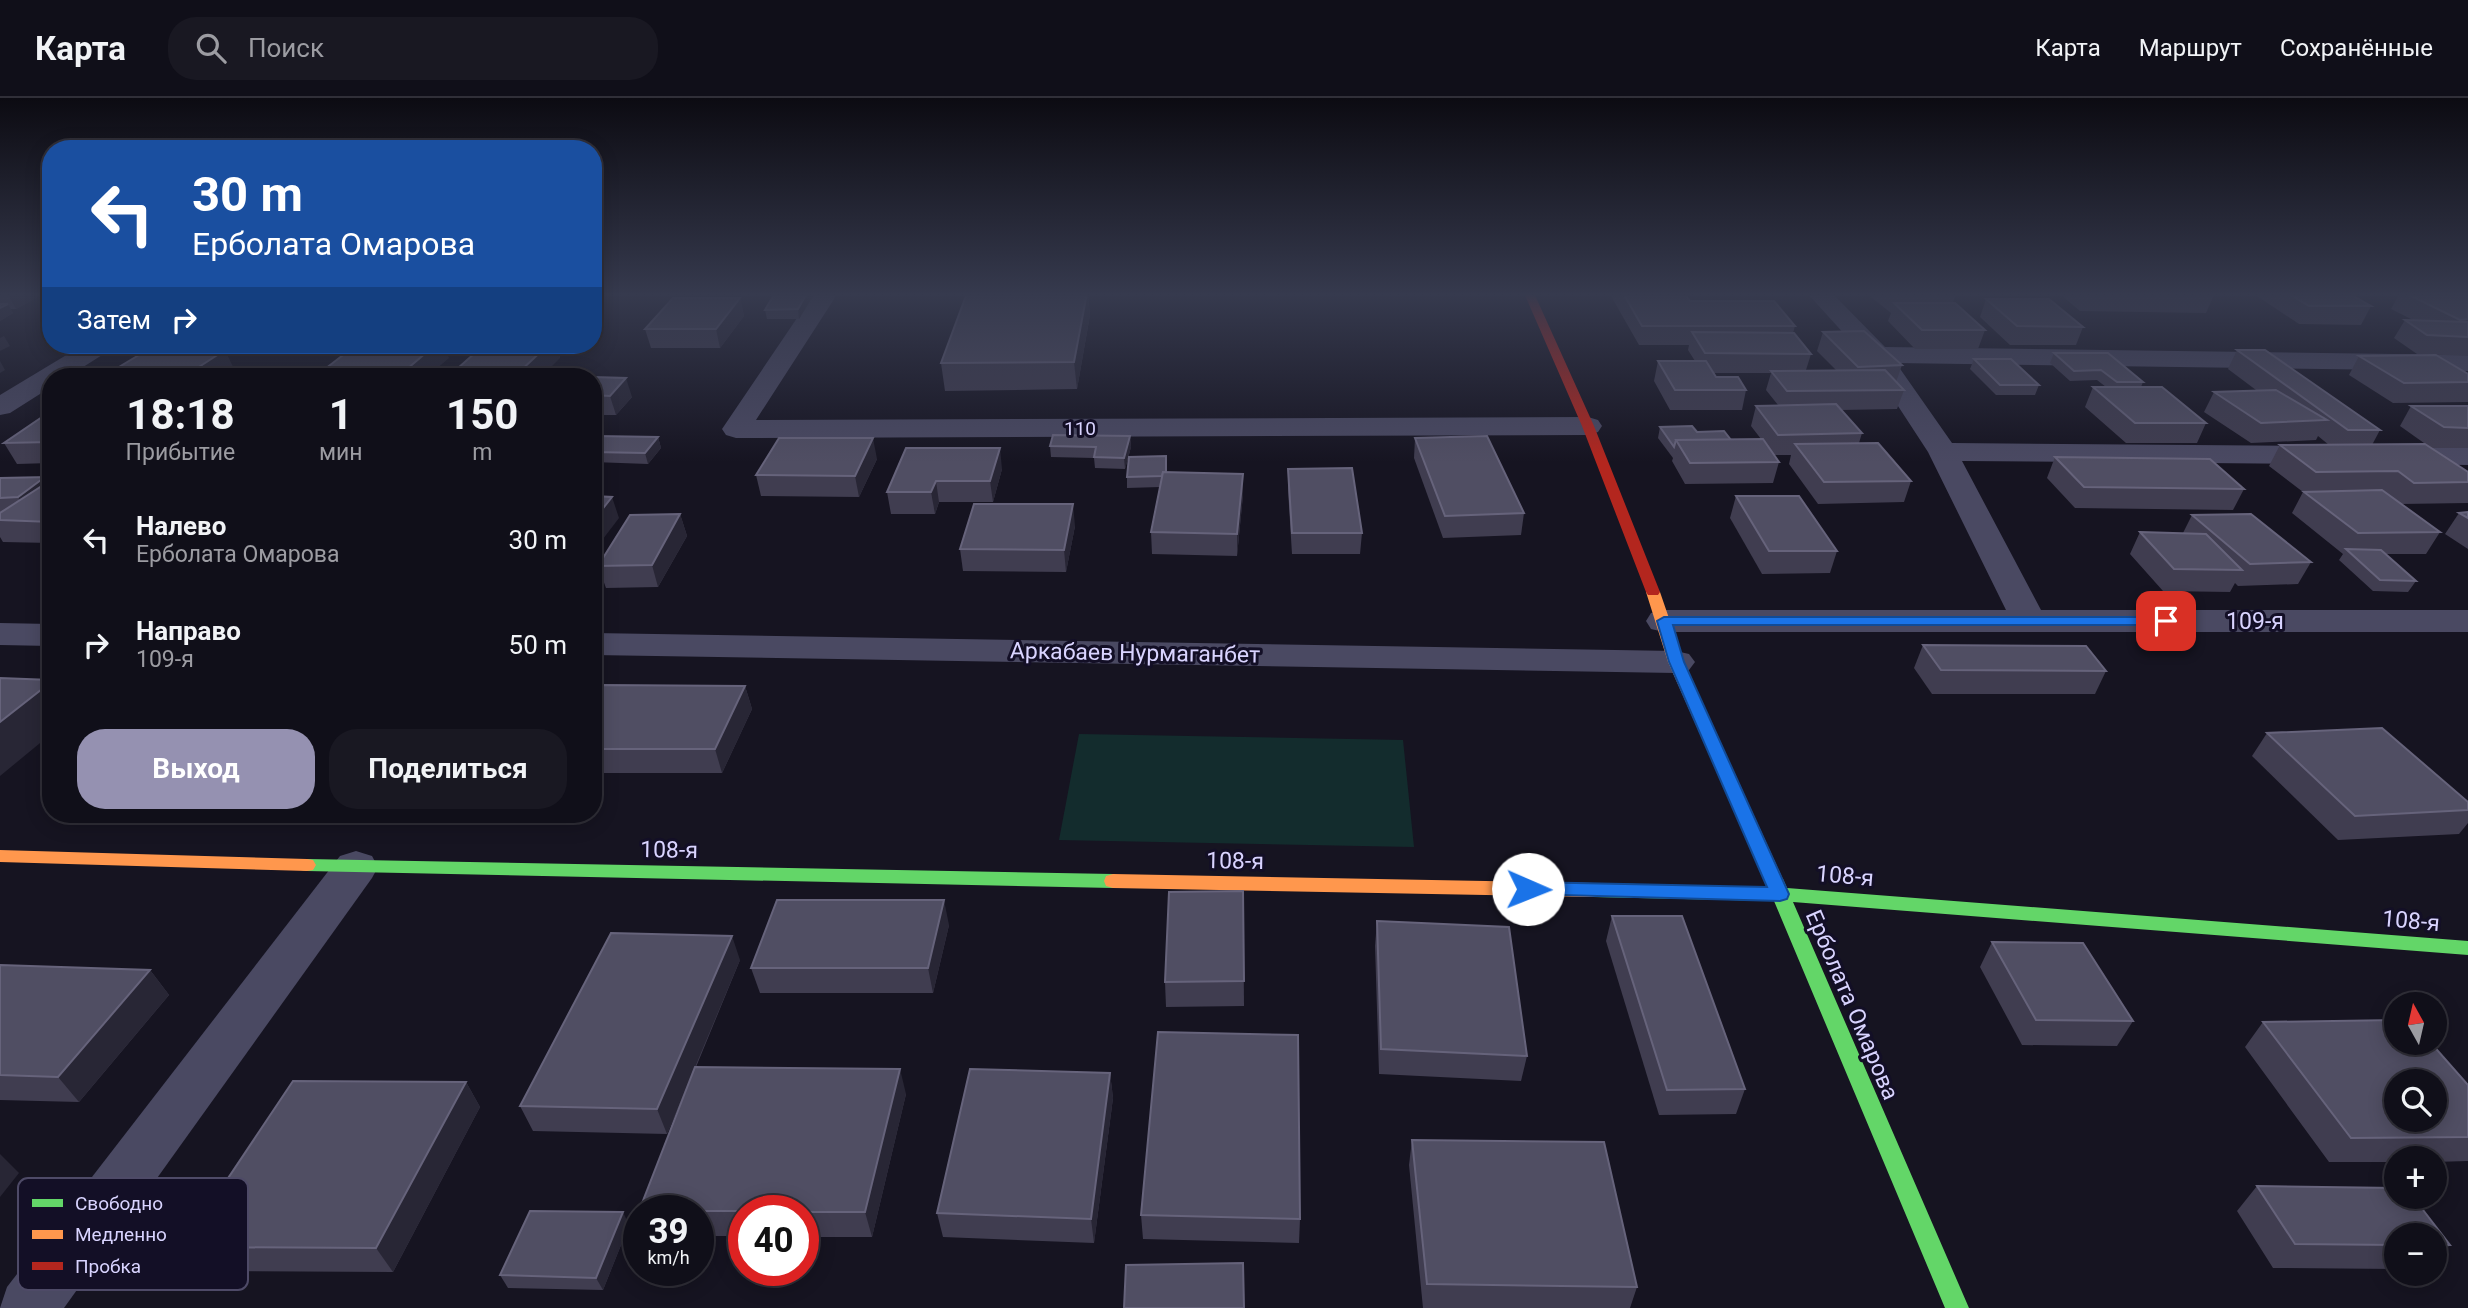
<!DOCTYPE html>
<html lang="ru">
<meta charset="utf-8">
<style>
:root{--surface:#100f19;--page:#191822;--text:#f1f3f6;--muted:#9c9ca2;--line:#302f38;--accent:#9591b1}
body{margin:0;font-family:Roboto,sans-serif;background:var(--page);color:var(--text);height:100vh;display:flex;flex-direction:column;font-size:26px;white-space:nowrap}
*{box-sizing:border-box;margin:0}
p{font-size:23px;color:var(--muted)}
.icon{flex:none;width:38px;height:38px;fill:none;stroke:currentColor;stroke-width:2;stroke-linecap:round;stroke-linejoin:round}
.map{position:relative;flex:1;overflow:hidden}
.drawer{position:absolute;left:42px;top:270px;width:560px;height:455px;display:flex;flex-direction:column;background:var(--surface);border-radius:28px;box-shadow:0 4px 18px #0003,0 0 0 2px var(--line)}
.drawer>*{flex:none}
.top-card{position:absolute;left:42px;top:42px;width:560px;height:214px;border-radius:28px;box-shadow:0 4px 18px #0003,0 0 0 2px var(--line);background:#1a4fa0;color:#fff;overflow:hidden}
.needle{width:46px;rotate:352deg}
.controls{position:absolute;left:2384px;top:894px;display:grid;gap:14px}
.controls a{display:grid;place-items:center;width:63px;height:63px;border-radius:50%;background:var(--surface);box-shadow:0 4px 18px #0003,0 0 0 2px var(--line);font-size:35px}
.speed{position:absolute;left:623px;top:1097px;display:flex;gap:14px;font-size:35px;font-weight:700;text-align:center}
.speed>*{display:grid;place-content:center;width:91px;height:91px;border-radius:50%;background:var(--surface);box-shadow:0 4px 18px #0003,0 0 0 2px var(--line);line-height:1}
.speed small{font-size:18px;font-weight:400}
.speed .limit{border:10px solid #d22;background:#fff;color:#111}
.pin{position:absolute;display:grid;place-items:center;width:60px;height:60px;color:#fff;margin:-30px;border-radius:14px;box-shadow:0 4px 10px #0006}
.me{position:absolute;width:77px;margin:-38px;rotate:91deg;stroke-linejoin:round;filter:drop-shadow(0 0 5px #0008)}
.turn{display:flex;align-items:center;gap:24px;height:147px;padding:0 35px;font-size:32px}
.turn .icon{width:91px;height:91px;stroke-width:2.5}
.turn b{display:block;font-size:49px;line-height:60px}
.then{display:flex;align-items:center;height:66px;padding:0 35px;background:#0003;gap:14px;font-size:26px}
.eta{display:flex;justify-content:space-evenly;align-items:center;height:119px;text-align:center}
.eta b{font-size:42px;font-weight:700;line-height:49px}
.cta{display:flex;gap:14px;margin-top:auto;padding:14px 35px}
.cta a{flex:1;height:80px;border-radius:28px;background:var(--accent);color:#fff;font-size:28px;font-weight:700;line-height:80px;text-align:center}
.cta a+a{background:var(--page);color:var(--text)}
ul{padding:0;list-style:none}
li{display:flex;align-items:center;gap:21px;height:105px;padding:0 35px}
li div{flex:1}
li b{display:block;font-size:26px}
li em{font-style:normal}
header{display:flex;align-items:center;gap:42px;box-sizing:border-box;height:98px;padding:0 35px;background:var(--surface);border-bottom:2px solid var(--line)}
header strong{font-size:33px}
nav{display:flex;gap:38px;margin-inline-start:auto;font-size:24px}
.search{width:490px;height:63px;background:var(--page);display:flex;align-items:center;gap:18px;box-sizing:border-box;padding:0 24px;border-radius:28px;color:var(--muted);font-size:26px}
.map>svg:first-child{display:block}
.green{fill:#132c2d}
.lines{fill:none;stroke-linecap:round;stroke-linejoin:round}
.street{fill:#4a4962;fill-rule:evenodd}
.fast{fill:#63d668;fill-rule:evenodd}
.slow{fill:#ff974d;fill-rule:evenodd}
.jam{fill:#b3261e;fill-rule:evenodd}
.wall{fill:#403d50}
.shaded-wall{fill:#282635}
.building{fill:#504e63;stroke:#66637b;stroke-width:2;fill-rule:evenodd}
.route{fill:#1a73e8;stroke:#114b97;stroke-width:2}
.labels{text-anchor:middle;dominant-baseline:central;stroke-width:6;stroke-linejoin:round;paint-order:stroke}
.far-street-label{font-size:19px;fill:#d9d4ff;stroke:#130f26}
.street-label{font-size:23px;fill:#d9d4ff;stroke:#130f26}
.key{fill:#130f26;stroke:#4e4a67;stroke-width:2}
.key-label{font-size:19px;fill:#d9d4ff}
</style>
<header>
<strong>Карта</strong>
<div class="search"><svg class="icon" aria-label="search" viewBox="0 0 24 24"><circle cx="10" cy="10" r="6"/><path d="M15 15l6 6"/></svg>Поиск</div>
<nav><a>Карта</a><a>Маршрут</a><a>Сохранённые</a></nav>
</header>
<div class="map">
<svg width="2468" height="1210" viewBox="0 0 2468 1210">
<rect width="100%" height="100%" fill="#161421"/>
<!-- green -->
<polygon class="green" points="1079,636 1403,642 1414,749 1059,742"/>
<g class="lines">
<!-- street -->
<g class="street">
<polygon points="814,195 838,195 756,322 1588,319 1598,322 1602,328 1598,334 1588,337 736,340 726,337 722,331"/>
<polygon points="1807,195 1832,195 1885,249 2468,257 2468,273 1896,265 1952,345 2326,348 2336,351 2341,357 2336,363 2326,366 1962,363 2041,512 2468,512 2468,534 1664,534 1651,531 1646,523 1651,515 1664,512 2006,512 1928,354 1868,262"/>
<polygon points="83,247 114,247 110,252 69,278 51,278 51,289 10,315 0,317 0,297"/>
<polygon points="2390,348 2468,349 2468,367 2390,366 2380,363 2375,357 2380,351"/>
<polygon points="0,525 51,526 51,548 0,547"/>
<polygon points="593,535 1676,553 1689,556 1695,564 1689,572 1676,575 593,557"/>
<polygon points="356,753 372,758 378,769 372,780 64,1210 0,1210 7,1189 340,758"/>
</g>
<!-- fast -->
<g class="fast">
<polygon points="307,761 1113,776 1120,778 1122,783 1120,788 1113,790 307,773 301,772 298,767 301,762"/>
<polygon points="1776,779 1783,781 1787,790 2468,843 2468,857 1793,804 1969,1210 1945,1210 1774,803 1593,799 1586,797 1584,792 1586,787 1593,785 1768,789 1769,781"/>
</g>
<!-- slow -->
<g class="slow">
<polygon points="1653,490 1660,494 1684,564 1785,786 1783,791 1769,791 1767,786 1668,564 1646,494"/>
<polygon points="0,752 307,761 313,762 316,767 313,772 307,773 0,764"/>
<polygon points="1113,776 1593,785 1600,787 1602,792 1600,797 1593,799 1113,790 1106,788 1104,783 1106,778"/>
</g>
<!-- jam -->
<polygon class="jam" points="1524,195 1534,195 1594,328 1660,494 1658,497 1648,497 1646,494 1582,328"/>
</g>
<!-- wall -->
<g class="wall">
<polygon points="0,195 45,195 16,211 10,211 13,215 0,223"/>
<polygon points="775,195 815,195 799,221 767,221 765,212"/>
<polygon points="967,195 1088,195 1090,217 1077,291 945,293 941,265"/>
<polygon points="1611,195 1684,195 1690,203 1795,228 1793,235 1811,256 1806,272 1836,272 1817,253 1823,234 1902,267 1896,284 1904,292 1897,311 1841,312 1862,335 1859,345 1911,383 1904,404 1818,406 1789,366 1791,357 1774,357 1779,364 1773,385 1685,386 1672,363 1673,360 1658,340 1660,329 1697,334 1731,342 1761,341 1751,328 1756,308 1778,307 1766,292 1771,275 1714,275 1716,279 1746,292 1742,312 1670,312 1654,283 1658,263 1695,263 1688,252 1689,247 1639,247 1611,198"/>
<polygon points="1872,195 1954,195 1956,196 1953,205 1985,232 1978,251 1915,251 1888,223 1891,215 1871,199"/>
<polygon points="2061,195 2211,195 2214,197 2206,215 2080,213 2060,196"/>
<polygon points="2258,195 2348,195 2371,208 2361,227 2299,226 2257,198"/>
<polygon points="2400,195 2468,195 2468,258 2417,256 2394,240 2405,222 2413,222 2391,211"/>
<polygon points="740,200 744,218 720,250 651,250 645,231"/>
<polygon points="1986,201 2083,229 2076,247 2010,247 1980,219"/>
<polygon points="197,247 281,247 277,250 198,249"/>
<polygon points="471,247 556,247 560,260 482,249 472,249"/>
<polygon points="2237,252 2380,332 2372,347 2468,374 2468,405 2401,406 2440,434 2426,456 2385,456 2416,483 2408,494 2373,493 2339,462 2343,456 2292,415 2303,394 2269,368 2280,347 2329,347 2318,338 2316,342 2251,345 2204,314 2214,294 2256,292 2228,271"/>
<polygon points="2054,255 2143,284 2141,289 2206,325 2197,345 2126,345 2085,309 2093,289 2106,289 2097,282 2070,283 2050,265"/>
<polygon points="2359,258 2468,276 2468,304 2393,305 2349,277"/>
<polygon points="1974,261 2039,287 2035,297 1996,297 1970,271"/>
<polygon points="593,279 632,299 616,317 593,317"/>
<polygon points="2411,308 2468,308 2468,350 2431,350 2400,328"/>
<polygon points="51,315 51,365 17,366 4,345"/>
<polygon points="1130,338 1131,349 1125,371 1095,370 1094,360 1051,359 1050,348"/>
<polygon points="658,339 661,350 648,366 593,364 593,342"/>
<polygon points="1415,340 1524,415 1521,437 1443,440 1414,360"/>
<polygon points="906,350 1002,371 993,404 939,404 935,416 891,416 887,394"/>
<polygon points="2055,359 2244,391 2233,412 2075,410 2047,380"/>
<polygon points="877,361 859,399 761,398 756,377"/>
<polygon points="1288,371 1362,435 1360,456 1292,456 1288,392"/>
<polygon points="1166,374 1243,376 1243,397 1237,458 1152,456 1151,434 1160,389 1127,390 1127,379"/>
<polygon points="0,380 48,384 51,382 51,445 3,444 0,439"/>
<polygon points="1736,398 1837,453 1830,475 1762,476 1730,420"/>
<polygon points="2468,414 2468,451 2445,436 2459,415"/>
<polygon points="680,416 687,438 658,489 606,490 598,468"/>
<polygon points="2192,417 2311,464 2298,486 2238,488 2235,485 2230,494 2163,493 2130,456 2140,434 2183,435"/>
<polygon points="1075,428 1066,474 963,473 960,451"/>
<polygon points="1923,547 2106,573 2095,596 1932,596 1914,570"/>
<polygon points="745,588 752,611 722,675 593,675 593,601"/>
<polygon points="2267,635 2468,704 2468,725 2459,736 2338,742 2252,658"/>
<polygon points="1243,793 1244,908 1166,909 1165,884"/>
<polygon points="1612,818 1745,991 1736,1016 1659,1017 1606,843"/>
<polygon points="1377,823 1527,958 1521,983 1379,976 1375,848"/>
<polygon points="949,827 933,895 760,895 751,870"/>
<polygon points="1992,844 2133,923 2117,948 2022,947 1980,869"/>
<polygon points="740,862 696,969 906,996 872,1139 803,1139 803,1113 744,1113 744,1138 698,1138 698,1113 689,984 667,1036 533,1033 520,1008"/>
<polygon points="0,867 150,872 169,897 79,1004 0,1002"/>
<polygon points="2263,924 2468,987 2468,1063 2434,1064 2434,1060 2396,1060 2396,1064 2329,1064 2245,949"/>
<polygon points="1110,975 1113,1000 1094,1145 943,1139 937,1115"/>
<polygon points="466,984 480,1009 393,1174 204,1173 182,1149"/>
<polygon points="1412,1042 1637,1189 1630,1210 1423,1210 1409,1067"/>
<polygon points="2257,1088 2396,1090 2396,1099 2413,1099 2450,1147 2434,1162 2434,1138 2396,1138 2396,1171 2273,1170 2237,1113"/>
<polygon points="1141,1117 1300,1121 1299,1145 1143,1141"/>
<polygon points="629,1127 603,1192 508,1190 500,1177"/>
</g>
<!-- shaded-wall -->
<g class="shaded-wall">
<polygon points="7,195 45,195 16,211"/>
<polygon points="807,195 815,195 799,221 798,211"/>
<polygon points="1087,195 1090,217 1077,291 1074,264"/>
<polygon points="740,200 744,218 720,250 716,231"/>
<polygon points="8,206 13,215 0,223 0,210"/>
<polygon points="4,238 10,248 0,253 0,240"/>
<polygon points="435,247 443,247 449,260 428,278 399,278"/>
<polygon points="548,247 556,247 560,260 542,278 515,278"/>
<polygon points="225,252 234,271 223,278 185,278"/>
<polygon points="0,263 5,272 0,275"/>
<polygon points="626,280 632,299 616,317 610,298"/>
<polygon points="1130,338 1131,349 1125,371 1124,360"/>
<polygon points="658,339 661,350 648,366 645,355"/>
<polygon points="873,340 877,361 859,399 855,378"/>
<polygon points="1000,350 1002,371 993,404 990,383"/>
<polygon points="1243,376 1243,397 1237,458 1237,436"/>
<polygon points="45,379 51,389 31,421 18,399"/>
<polygon points="936,383 939,404 935,416 931,394"/>
<polygon points="612,399 619,420 593,454 593,423"/>
<polygon points="1073,406 1075,428 1066,474 1064,452"/>
<polygon points="680,416 687,438 658,489 652,467"/>
<polygon points="51,584 51,636 0,678 0,624"/>
<polygon points="745,588 752,611 722,675 715,651"/>
<polygon points="944,802 949,827 933,895 928,870"/>
<polygon points="732,838 740,862 667,1036 657,1011"/>
<polygon points="150,872 169,897 79,1004 58,979"/>
<polygon points="900,971 906,996 872,1139 865,1114"/>
<polygon points="1110,975 1113,1000 1094,1145 1091,1121"/>
<polygon points="466,984 480,1009 393,1174 376,1150"/>
<polygon points="0,1056 19,1075 0,1099"/>
<polygon points="623,1114 629,1127 603,1192 596,1180"/>
</g>
<!-- building -->
<g class="building">
<polygon points="775,195 807,195 798,211 765,212"/>
<polygon points="967,195 1087,195 1074,264 941,265"/>
<polygon points="1623,195 1684,195 1690,203 1774,203 1795,228 1642,228"/>
<polygon points="1892,195 1954,195 1956,196 1895,197"/>
<polygon points="2087,195 2211,195 2214,197"/>
<polygon points="2288,195 2348,195 2371,208 2309,208"/>
<polygon points="2405,195 2467,195 2468,221 2460,222"/>
<polygon points="673,200 740,200 716,231 645,231"/>
<polygon points="1986,201 2049,201 2083,229 2017,228"/>
<polygon points="1894,205 1955,205 1985,232 1922,232"/>
<polygon points="0,206 8,206 0,210"/>
<polygon points="2405,222 2468,224 2468,239 2427,237"/>
<polygon points="1864,233 1902,267 1858,269 1823,234"/>
<polygon points="1692,234 1794,235 1811,256 1705,255"/>
<polygon points="356,247 435,247 399,278 316,278"/>
<polygon points="484,247 548,247 515,278 449,278"/>
<polygon points="149,251 225,252 185,278 104,278"/>
<polygon points="2237,252 2265,252 2380,332 2348,332"/>
<polygon points="2054,255 2108,255 2143,284 2117,284 2101,272 2074,273"/>
<polygon points="2436,257 2468,276 2468,284 2404,285 2359,258"/>
<polygon points="1974,261 2011,261 2039,287 2000,287"/>
<polygon points="1658,263 1706,263 1716,279 1738,279 1746,292 1675,292"/>
<polygon points="1885,272 1904,292 1787,293 1771,273"/>
<polygon points="593,279 626,280 610,298 593,297"/>
<polygon points="2093,289 2162,289 2206,325 2135,325"/>
<polygon points="2276,292 2327,322 2261,325 2214,294"/>
<polygon points="1836,306 1862,335 1778,337 1756,308"/>
<polygon points="2411,308 2468,308 2468,330 2444,329"/>
<polygon points="48,315 51,315 51,344 4,345"/>
<polygon points="1692,328 1697,334 1724,333 1731,342 1676,342 1674,349 1660,329"/>
<polygon points="1053,337 1130,338 1124,360 1094,359 1096,349 1050,348"/>
<polygon points="597,338 658,339 645,355 593,354 593,342"/>
<polygon points="1487,338 1524,415 1445,418 1415,340"/>
<polygon points="779,340 873,340 855,378 756,377"/>
<polygon points="1763,341 1779,364 1690,365 1676,342"/>
<polygon points="1878,345 1911,383 1824,384 1795,346"/>
<polygon points="2425,346 2468,374 2468,384 2414,385 2398,373 2316,374 2280,347"/>
<polygon points="906,350 1000,350 990,383 936,383 931,394 887,394"/>
<polygon points="1166,358 1166,374 1163,374 1162,378 1127,379 1129,359"/>
<polygon points="2055,359 2210,361 2244,391 2084,389"/>
<polygon points="1352,370 1362,435 1292,435 1288,371"/>
<polygon points="1163,374 1243,376 1237,436 1151,434"/>
<polygon points="45,379 18,399 0,400 0,380"/>
<polygon points="51,382 51,424 0,422 0,415"/>
<polygon points="2382,392 2440,434 2358,435 2304,394"/>
<polygon points="593,398 612,399 593,423"/>
<polygon points="1736,398 1799,398 1837,453 1769,453"/>
<polygon points="974,406 1073,406 1064,452 960,451"/>
<polygon points="2468,414 2468,420 2459,415"/>
<polygon points="680,416 652,467 598,468 630,417"/>
<polygon points="2251,416 2311,464 2250,466 2192,417"/>
<polygon points="2140,434 2206,436 2242,472 2174,471"/>
<polygon points="2346,451 2381,452 2416,483 2380,482"/>
<polygon points="1923,547 2086,548 2106,573 1941,572"/>
<polygon points="0,580 51,582 51,584 0,624"/>
<polygon points="602,587 745,588 715,651 593,651 593,601"/>
<polygon points="2382,630 2468,704 2468,712 2355,718 2267,635"/>
<polygon points="1243,793 1244,883 1165,884 1169,794"/>
<polygon points="777,802 944,802 928,870 751,870"/>
<polygon points="1612,818 1682,818 1745,991 1667,992"/>
<polygon points="1377,823 1509,829 1527,958 1381,951"/>
<polygon points="611,835 732,838 657,1011 520,1008"/>
<polygon points="1992,844 2083,845 2133,923 2036,922"/>
<polygon points="0,867 150,872 58,979 0,977"/>
<path d="M2396,922V945H2431L2468,987V1039L2351,1040L2263,924ZM2396,984H2434V1022H2396Z"/>
<polygon points="1158,934 1298,937 1300,1121 1141,1117"/>
<polygon points="695,969 900,971 865,1114 803,1114 803,1113 639,1113"/>
<polygon points="970,971 1110,975 1091,1121 937,1115"/>
<polygon points="293,983 466,984 376,1150 182,1149"/>
<polygon points="1412,1042 1604,1044 1637,1189 1427,1186"/>
<polygon points="2257,1088 2396,1090 2396,1099 2413,1099 2450,1147 2434,1147 2434,1138 2396,1138 2396,1147 2295,1146"/>
<polygon points="530,1113 623,1114 596,1180 500,1177"/>
<polygon points="1243,1165 1244,1210 1124,1210 1126,1167"/>
</g>
<!-- sky -->
<linearGradient id="sky" x2="0" y2="1"><stop stop-color="#0c0b12"/><stop offset="0.54" stop-color="#363a4e"/><stop offset="1" stop-color="#363a4e" stop-opacity="0"/></linearGradient>
<rect width="2468" height="364" fill="url(#sky)"/>
<!-- route -->
<polygon class="route" points="1664,519 2166,519 2173,523 2166,527 1673,527 1684,564 1789,796 1787,801 1780,803 1522,796 1519,791 1522,786 1528,784 1767,789 1669,564 1657,523"/>
<g class="labels">
<!-- far-street labels -->
<g class="far-street-label">
<text x="1080" y="330">110</text>
</g>
<!-- street labels -->
<g class="street-label">
<text x="2255" y="523">109-я</text>
<text transform="translate(1135 555) rotate(1)">Аркабаев Нурмаганбет</text>
<text transform="translate(669 752) rotate(1)">108-я</text>
<text transform="translate(1235 763) rotate(1)">108-я</text>
<text transform="translate(1845 778) rotate(5)">108-я</text>
<text transform="translate(2411 823) rotate(5)">108-я</text>
<text transform="translate(1852 907) rotate(67)">Ерболата Омарова</text>
</g>
</g>
<!-- legend -->
<rect x="18" y="1080" width="230" height="112" rx="10" class="key"/>
<rect x="32" y="1101" width="31" height="8" fill="#63d668"/>
<rect x="32" y="1132" width="31" height="9" fill="#ff974d"/>
<rect x="32" y="1164" width="31" height="8" fill="#b3261e"/>
<g class="key-label">
<text x="75" y="1112">Свободно</text>
<text x="75" y="1143">Медленно</text>
<text x="75" y="1175">Пробка</text>
</g>
</svg>
<div class="controls">
<a><svg class="needle" viewBox="-14 -14 28 28"><path d="M0-13l5 13h-10z" fill="#e53935"/><path d="M0 13l5-13h-10z" fill="#9c9ca2"/></svg></a>
<a><svg class="icon" aria-label="search" viewBox="0 0 24 24"><circle cx="10" cy="10" r="6"/><path d="M15 15l6 6"/></svg></a>
<a>+</a>
<a>−</a>
</div>
<div class="speed"><div>39<small>km/h</small></div><div class="limit">40</div></div>
<div class="pin" style="left:2166px;top:523px;background:#d93025"><svg class="icon" aria-label="arrive" viewBox="0 0 24 24"><path d="M6 21V4h12l-3 4 3 4H6"/></svg></div>
<svg class="me" style="left:1528px;top:791px" viewBox="-20 -20 40 40"><circle r="19" fill="#fff"/><path d="M0-13L10 11 0 6-10 11z" fill="#1a73e8"/></svg>
<div class="top-card">
<div class="turn"><svg class="icon" aria-label="left" viewBox="0 0 24 24"><path d="M17 20v-9H6M10 6l-5 5 5 5"/></svg><div><b>30 m</b>Ерболата Омарова</div></div>
<div class="then">Затем<svg class="icon" aria-label="right" viewBox="0 0 24 24"><path d="M7 20v-9h11M14 6l5 5-5 5"/></svg></div>
</div>
<section class="drawer">
<div class="eta">
<div><b>18:18</b><p>Прибытие</p></div>
<div><b>1</b><p>мин</p></div>
<div><b>150</b><p>m</p></div>
</div>
<ul>
<li><svg class="icon" aria-label="left" viewBox="0 0 24 24"><path d="M17 20v-9H6M10 6l-5 5 5 5"/></svg><div><b>Налево</b><p>Ерболата Омарова</p></div><em>30 m</em></li>
<li><svg class="icon" aria-label="right" viewBox="0 0 24 24"><path d="M7 20v-9h11M14 6l5 5-5 5"/></svg><div><b>Направо</b><p>109-я</p></div><em>50 m</em></li>
</ul>
<div class="cta"><a>Выход</a><a>Поделиться</a></div>
</section>
</div>
